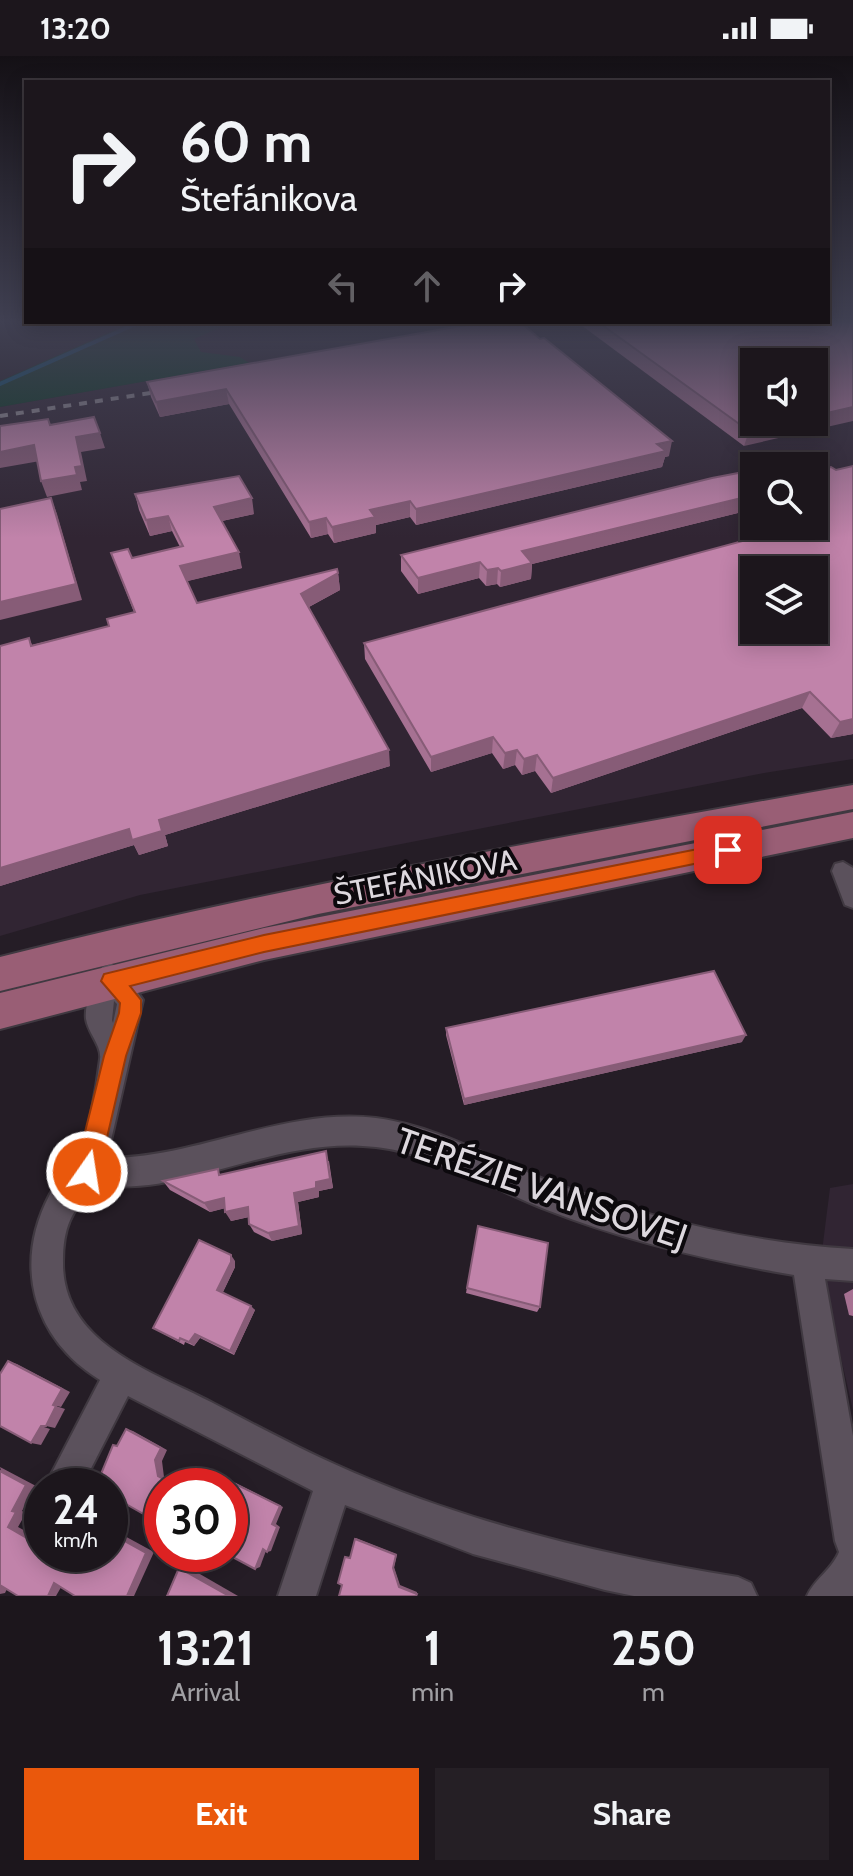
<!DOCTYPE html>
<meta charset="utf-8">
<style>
:root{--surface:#1c161c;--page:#251f25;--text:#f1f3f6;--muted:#a09fa3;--line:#3a353b;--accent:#ea580c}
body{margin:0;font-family:Cabin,sans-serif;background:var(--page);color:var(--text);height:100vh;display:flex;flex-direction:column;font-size:30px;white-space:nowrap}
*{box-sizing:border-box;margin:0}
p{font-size:26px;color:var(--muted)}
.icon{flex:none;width:44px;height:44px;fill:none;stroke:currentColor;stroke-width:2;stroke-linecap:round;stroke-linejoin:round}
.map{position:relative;height:1540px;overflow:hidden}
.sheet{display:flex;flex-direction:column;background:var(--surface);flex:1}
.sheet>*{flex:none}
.guide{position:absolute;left:24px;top:24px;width:806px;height:244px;border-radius:0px;box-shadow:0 4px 20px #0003,0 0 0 2px var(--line);background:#1c161c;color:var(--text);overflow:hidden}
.buttons{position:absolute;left:740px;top:292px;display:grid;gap:16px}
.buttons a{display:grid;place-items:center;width:88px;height:88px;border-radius:0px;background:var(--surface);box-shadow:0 4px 20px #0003,0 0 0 2px var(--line);font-size:40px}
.speed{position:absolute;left:24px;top:1412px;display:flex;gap:16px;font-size:40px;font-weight:700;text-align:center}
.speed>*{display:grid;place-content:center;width:104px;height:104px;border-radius:50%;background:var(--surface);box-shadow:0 4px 20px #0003,0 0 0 2px var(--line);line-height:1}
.speed small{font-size:20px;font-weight:400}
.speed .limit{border:12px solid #d22;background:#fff;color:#111}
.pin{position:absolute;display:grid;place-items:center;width:68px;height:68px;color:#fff;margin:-34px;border-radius:16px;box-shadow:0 4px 12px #0006}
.me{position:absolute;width:88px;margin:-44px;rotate:13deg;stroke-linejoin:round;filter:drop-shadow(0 0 6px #0008)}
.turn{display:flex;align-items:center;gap:28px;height:168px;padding:0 24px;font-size:36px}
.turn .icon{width:104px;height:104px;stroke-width:2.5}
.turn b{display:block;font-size:56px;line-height:68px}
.lanes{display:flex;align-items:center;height:76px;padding:0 24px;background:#0003;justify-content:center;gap:40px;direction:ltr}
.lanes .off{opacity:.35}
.eta{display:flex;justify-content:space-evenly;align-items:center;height:136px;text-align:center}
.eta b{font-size:48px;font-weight:800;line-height:56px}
.primary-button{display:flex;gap:16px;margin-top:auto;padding:16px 24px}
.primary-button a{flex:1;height:92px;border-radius:0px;background:var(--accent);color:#fff;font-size:32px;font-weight:800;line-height:92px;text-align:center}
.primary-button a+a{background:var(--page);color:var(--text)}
.status{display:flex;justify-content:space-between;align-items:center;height:56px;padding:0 40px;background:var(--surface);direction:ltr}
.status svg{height:22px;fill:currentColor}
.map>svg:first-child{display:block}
.built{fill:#312533;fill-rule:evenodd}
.green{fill:#073921}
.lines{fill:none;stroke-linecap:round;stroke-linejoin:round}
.stream{stroke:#07587c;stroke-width:4}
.street-casing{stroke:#403941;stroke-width:4}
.primary-casing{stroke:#403941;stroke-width:4}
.street{fill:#5b515c;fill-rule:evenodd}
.primary{fill:#995e75;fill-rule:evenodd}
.rail{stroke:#989299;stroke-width:4;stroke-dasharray:8 8;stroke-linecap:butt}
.wall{fill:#a67192}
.shaded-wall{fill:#875c77}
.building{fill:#c183aa;stroke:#875c77;stroke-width:2;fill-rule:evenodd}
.route{fill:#ea580c;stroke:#983908;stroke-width:2}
.labels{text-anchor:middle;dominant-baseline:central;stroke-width:8;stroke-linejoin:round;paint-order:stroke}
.street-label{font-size:30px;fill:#ddd8de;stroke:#0c090d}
.near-street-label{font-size:36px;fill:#ddd8de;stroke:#0c090d}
</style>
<div class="status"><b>13:20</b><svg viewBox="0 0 49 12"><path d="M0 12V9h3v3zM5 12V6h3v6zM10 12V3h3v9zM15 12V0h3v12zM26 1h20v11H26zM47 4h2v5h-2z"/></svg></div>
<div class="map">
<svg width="853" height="1540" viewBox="0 0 853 1540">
<rect width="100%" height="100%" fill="#251d26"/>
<!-- built -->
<g class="built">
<path d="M475,266H853V703L764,717L140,839L0,880V351ZM754,306H814V366H754ZM754,410H814V470H754ZM754,514H814V574H754Z"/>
<polygon points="853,1128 853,1354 820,1211 830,1132"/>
</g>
<!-- green -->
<polygon class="green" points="132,266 252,266 242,270 221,271 194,283 201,296 240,301 249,307 0,351 0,325"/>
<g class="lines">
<!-- stream -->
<polyline class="stream" points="0,328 140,266"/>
<!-- street casing -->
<g class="street-casing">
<g id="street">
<polygon points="843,806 853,812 853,852 845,849 832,815 835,808"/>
<path d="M111,908L120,911L143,944L107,1102C198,1102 284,1051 376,1062C437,1070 490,1102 546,1124C643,1161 749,1187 853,1193V1225L825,1223L853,1380V1540H807C815,1522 831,1515 839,1496L835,1485L794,1219C710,1205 626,1185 547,1154C490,1132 437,1098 376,1091C304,1082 235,1113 167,1126C143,1131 118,1131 94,1131C71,1156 63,1171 63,1206C62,1287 151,1315 211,1346C263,1373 315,1401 369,1423C487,1472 612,1501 738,1521L751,1527L757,1540H634L605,1534L473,1498L345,1449L316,1540H278L313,1435L128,1340L82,1430H45L100,1324C32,1282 13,1208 50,1138C56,1125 71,1118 77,1105C88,1083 97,1028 100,1003C102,990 88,977 86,963C84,947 95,926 102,911ZM114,945L117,948L113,967L112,964Z"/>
</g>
</g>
<!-- primary casing -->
<g class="primary-casing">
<g id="primary">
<path d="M853,729V753L318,858L0,935V901C282,830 567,780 853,729Z"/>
<polygon points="853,756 853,782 264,904 0,973 0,937 264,872"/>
</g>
</g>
<!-- street -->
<use href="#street" class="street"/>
<!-- primary -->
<use href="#primary" class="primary"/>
<!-- rail -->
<g class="rail">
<polyline points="501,274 542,266"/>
<polyline points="0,360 170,334"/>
</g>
</g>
<!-- wall -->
<g class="wall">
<polygon points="483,266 669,400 665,401 662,411 416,469 410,461 376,469 376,477 334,487 328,478 311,482 229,348 160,361 151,341 147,326"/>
<polygon points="577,266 853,266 744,390"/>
<polygon points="754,414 754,453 532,508 531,523 500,531 497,528 486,530 479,522 418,538 401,515 401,499"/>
<polygon points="814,415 853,678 831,682 802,652 551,737 535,715 522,719 515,709 503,713 492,697 431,716 365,603 364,587 814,470"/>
<polygon points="135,438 254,458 222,465 242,512 187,525 197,547 338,517 340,534 309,551 390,710 165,779 168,790 139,799 134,789 0,830 0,590 29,582 32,589 109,570 134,556 111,497 132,502 180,491 172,475 150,480 139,454"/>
<polygon points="446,972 742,986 464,1049 446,979"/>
<polygon points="329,1105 333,1132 319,1135 319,1141 298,1146 302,1178 272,1185 254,1176 249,1168 249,1161 231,1165 225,1152 210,1156 170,1134 163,1125"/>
<polygon points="478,1170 540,1251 537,1256 466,1237"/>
<polygon points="235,1205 235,1211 223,1236 255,1254 234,1299 200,1282 194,1290 185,1286 184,1289 153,1272"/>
<polygon points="853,1233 853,1260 849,1259 844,1238"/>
</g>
<!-- shaded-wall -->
<g class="shaded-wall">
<polygon points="226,333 229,348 160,361 156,346"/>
<polygon points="853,351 853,365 744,390 749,375 789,366 814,366 814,360"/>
<polygon points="100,377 105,392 81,396 87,425 80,426 82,434 47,441 41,425 75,411 76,381"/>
<polygon points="672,385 669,400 665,401 662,411 416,469 416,453"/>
<polygon points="34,389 40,405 0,412 0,396"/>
<polygon points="754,439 754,453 532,508 531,523 500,531 501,515 522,495"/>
<polygon points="51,442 57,458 82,544 0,564 0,546"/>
<polygon points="252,442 254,458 217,466 214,451"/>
<polygon points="410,445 410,461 376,469 376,477 334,487 332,471 370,454"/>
<polygon points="168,460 172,475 150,480 146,464"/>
<polygon points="326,462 328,478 311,482 309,466"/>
<polygon points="239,496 242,512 184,526 180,510"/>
<polygon points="480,506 479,522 418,538 418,522"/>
<polygon points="498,512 497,528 486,530 487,514"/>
<polygon points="338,517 340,534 303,554 301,538"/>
<polygon points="810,636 802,652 551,737 553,722"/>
<polygon points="853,663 853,678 831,682 840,666"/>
<polygon points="493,681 492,697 431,716 431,701"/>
<polygon points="389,694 390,710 165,779 168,790 139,799 134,789 0,830 0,812"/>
<polygon points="517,694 515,709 503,713 505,697"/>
<polygon points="537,699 535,715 522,719 524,703"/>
<polygon points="746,979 742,986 464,1049 464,1043"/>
<polygon points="326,1095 333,1132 319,1135 319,1141 298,1146 302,1178 272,1185 268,1177 294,1137"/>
<polygon points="224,1142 230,1151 210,1156 204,1147"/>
<polygon points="248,1151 253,1160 231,1165 225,1156"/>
<polygon points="231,1199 235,1205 235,1211 222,1238 217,1234"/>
<polygon points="251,1250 255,1254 234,1299 230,1295"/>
<polygon points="195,1278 200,1282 194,1290 189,1286"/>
<polygon points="8,1305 17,1308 70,1336 61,1351 53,1349"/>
<polygon points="56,1350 65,1353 55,1372 46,1370"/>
<polygon points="41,1370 50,1373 41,1389 31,1387"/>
<polygon points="126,1373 133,1375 167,1394 162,1405 164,1421 179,1429 178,1430 172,1430 158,1420"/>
<polygon points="0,1411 36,1430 22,1455 26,1457 18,1471 42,1484 42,1491 8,1471 12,1455"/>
<polygon points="217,1419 222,1420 283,1451 276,1468 280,1471 271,1495 267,1496 272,1468"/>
<polygon points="162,1451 162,1465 156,1465"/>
<polygon points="110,1472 154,1496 134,1540 127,1540 110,1477"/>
<polygon points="356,1482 397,1498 394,1511 400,1529 417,1536 417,1538 399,1531 355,1483"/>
<polygon points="267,1492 260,1511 255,1513 263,1493"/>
<polygon points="186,1510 238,1540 229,1540 179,1512"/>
<polygon points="64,1526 56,1540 48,1540 54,1527"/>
<polygon points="10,1527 5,1537 0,1538 0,1529"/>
</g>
<!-- building -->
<g class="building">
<polygon points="483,266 520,266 540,283 544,282 672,385 657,388 666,395 416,453 410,445 370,454 375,461 332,471 326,462 309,466 226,333 156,346 147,326"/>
<polygon points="598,266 853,266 853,351 814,360 814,306 754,306 754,366 789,366 749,375"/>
<polygon points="94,361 100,377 76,381 82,410 75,411 77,419 41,425 34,389 0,396 0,370 48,363 50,369"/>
<path d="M853,410V663L840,666L810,636L553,722L537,699L524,703L517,694L505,697L493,681L431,701L364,587L798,470H814V466L820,464L814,459V415L831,411L836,414ZM754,514H814V574H754Z"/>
<polygon points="754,414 754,439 522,495 532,507 501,515 498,512 487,514 480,506 418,522 401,499 712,422"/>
<polygon points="239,420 252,442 214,451 239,496 180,510 197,547 337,513 338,517 301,538 389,694 159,764 162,775 132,784 129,773 0,812 0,590 29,582 31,590 109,570 107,563 135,556 111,497 128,493 132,502 183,490 168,460 146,464 135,438"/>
<polygon points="51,442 76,528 0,546 0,453"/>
<polygon points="714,915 746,979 464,1043 446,972"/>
<polygon points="326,1095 330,1123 316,1126 316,1132 294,1137 299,1170 268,1177 249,1168 248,1151 225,1156 224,1142 204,1147 163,1125 218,1113 219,1119"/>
<polygon points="478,1170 548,1187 540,1251 467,1232"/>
<polygon points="199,1184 231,1199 231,1206 217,1234 251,1250 230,1295 195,1278 189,1286 180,1282 179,1285 153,1272"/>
<polygon points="8,1305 62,1333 53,1349 56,1350 46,1370 41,1370 31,1387 0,1370 0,1318"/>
<polygon points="126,1373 161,1392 155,1404 158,1420 173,1428 172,1430 162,1430 162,1451 156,1465 110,1439 110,1430 96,1430 113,1389 117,1390"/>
<polygon points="0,1415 26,1429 12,1455 16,1456 8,1471 42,1491 42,1498 55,1498 61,1501 63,1498 110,1498 110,1477 146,1497 127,1540 75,1540 54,1527 48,1540 18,1540 0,1529"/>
<polygon points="217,1419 280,1450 272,1468 277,1471 267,1496 263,1493 255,1513 227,1498 230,1498 230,1430 212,1430"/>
<polygon points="355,1483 396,1499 393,1512 399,1531 417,1538 416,1540 339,1540 342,1529 338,1527 345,1501 350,1502"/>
<polygon points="179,1512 229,1540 167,1540"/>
</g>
<!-- sky -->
<linearGradient id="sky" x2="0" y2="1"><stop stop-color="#141015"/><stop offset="0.55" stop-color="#404052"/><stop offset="1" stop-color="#404052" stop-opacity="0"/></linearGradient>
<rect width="853" height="482" fill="url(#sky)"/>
<!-- route -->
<polygon class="route" points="728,787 737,794 728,801 264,896 130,930 141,944 141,957 126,1000 99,1116 96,1124 87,1128 79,1124 75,1116 104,1000 119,957 120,947 101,925 104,918 264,879"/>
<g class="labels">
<!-- street labels -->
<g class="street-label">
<text transform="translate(425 821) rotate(-11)">ŠTEFÁNIKOVA</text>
</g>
<!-- near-street labels -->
<g class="near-street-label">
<text transform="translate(542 1132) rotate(19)">TERÉZIE VANSOVEJ</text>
</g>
</g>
</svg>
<div class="buttons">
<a><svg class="icon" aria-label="sound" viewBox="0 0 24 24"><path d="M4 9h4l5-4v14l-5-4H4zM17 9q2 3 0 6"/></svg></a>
<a><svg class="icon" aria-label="search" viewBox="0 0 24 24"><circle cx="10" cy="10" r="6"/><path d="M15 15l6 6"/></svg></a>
<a><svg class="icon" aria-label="layers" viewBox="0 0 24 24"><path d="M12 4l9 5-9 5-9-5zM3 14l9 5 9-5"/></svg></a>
</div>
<div class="speed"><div>24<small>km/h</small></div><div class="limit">30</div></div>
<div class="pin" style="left:728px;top:794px;background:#d93025"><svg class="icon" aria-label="arrive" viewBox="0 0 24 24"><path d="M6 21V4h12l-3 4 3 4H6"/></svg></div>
<svg class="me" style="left:87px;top:1116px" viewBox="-20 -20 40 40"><circle r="17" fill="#ea580c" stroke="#fff" stroke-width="3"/><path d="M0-11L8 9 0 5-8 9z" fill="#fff"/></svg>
<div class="guide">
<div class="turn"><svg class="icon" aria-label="right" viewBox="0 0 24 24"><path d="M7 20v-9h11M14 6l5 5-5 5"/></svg><div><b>60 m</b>Štefánikova</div></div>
<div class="lanes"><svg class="icon off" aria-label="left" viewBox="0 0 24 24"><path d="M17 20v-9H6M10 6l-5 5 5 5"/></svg><svg class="icon off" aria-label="ahead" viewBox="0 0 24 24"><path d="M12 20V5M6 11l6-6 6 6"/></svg><svg class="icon" aria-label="right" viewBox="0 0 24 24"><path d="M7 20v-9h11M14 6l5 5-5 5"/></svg></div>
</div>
</div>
<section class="sheet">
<div class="eta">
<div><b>13:21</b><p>Arrival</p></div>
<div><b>1</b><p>min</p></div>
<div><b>250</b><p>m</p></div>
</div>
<div class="primary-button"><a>Exit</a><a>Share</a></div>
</section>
